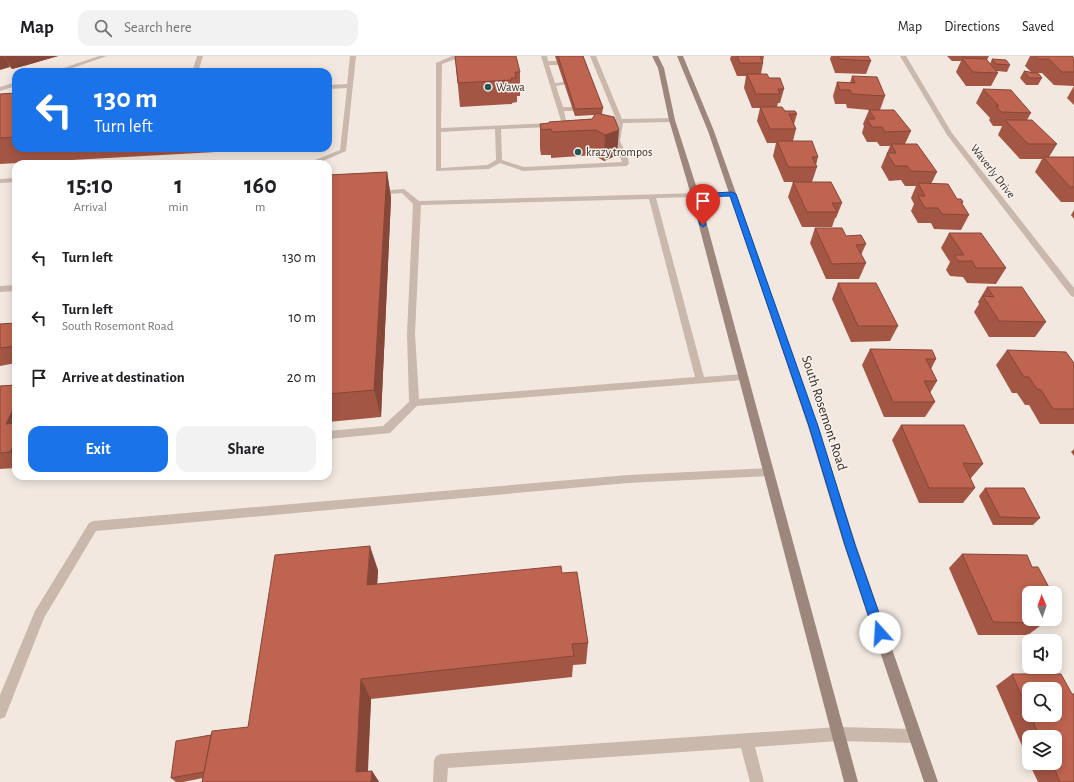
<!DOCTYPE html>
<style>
:root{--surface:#fff;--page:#f2f2f2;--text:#202124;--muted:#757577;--line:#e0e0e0;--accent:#1a73e8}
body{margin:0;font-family:"Alegreya Sans",sans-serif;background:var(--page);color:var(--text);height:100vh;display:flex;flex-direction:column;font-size:15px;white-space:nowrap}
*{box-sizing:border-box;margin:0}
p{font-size:13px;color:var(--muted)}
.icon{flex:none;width:22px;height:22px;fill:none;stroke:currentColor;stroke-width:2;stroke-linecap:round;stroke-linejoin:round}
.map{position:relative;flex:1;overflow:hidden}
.details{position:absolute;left:12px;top:104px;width:320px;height:320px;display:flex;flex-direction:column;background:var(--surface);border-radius:12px;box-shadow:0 2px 10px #0003}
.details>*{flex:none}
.top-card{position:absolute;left:12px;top:12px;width:320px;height:84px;border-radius:12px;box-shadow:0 2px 10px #0003;background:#1a73e8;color:#fff;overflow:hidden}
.needle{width:26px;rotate:358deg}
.buttons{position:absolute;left:1022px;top:530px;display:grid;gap:8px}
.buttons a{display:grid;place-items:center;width:40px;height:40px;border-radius:8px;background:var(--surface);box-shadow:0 2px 10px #0003;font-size:20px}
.pin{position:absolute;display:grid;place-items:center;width:34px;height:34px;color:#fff;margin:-41px -17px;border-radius:50% 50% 50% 0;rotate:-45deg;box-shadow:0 0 4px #0007}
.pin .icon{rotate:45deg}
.me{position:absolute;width:44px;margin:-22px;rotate:341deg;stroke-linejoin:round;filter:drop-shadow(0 0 3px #0008)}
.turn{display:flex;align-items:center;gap:14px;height:84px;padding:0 16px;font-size:18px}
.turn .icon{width:52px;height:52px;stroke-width:2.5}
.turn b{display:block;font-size:28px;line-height:34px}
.eta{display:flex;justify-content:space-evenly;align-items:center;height:68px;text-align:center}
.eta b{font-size:24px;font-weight:600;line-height:28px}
.button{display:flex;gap:8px;margin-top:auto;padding:8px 16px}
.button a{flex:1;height:46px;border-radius:12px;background:var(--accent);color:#fff;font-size:16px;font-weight:600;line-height:46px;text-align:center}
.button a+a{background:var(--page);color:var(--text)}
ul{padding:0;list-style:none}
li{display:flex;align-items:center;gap:12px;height:60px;padding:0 16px}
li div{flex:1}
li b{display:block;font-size:15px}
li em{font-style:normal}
header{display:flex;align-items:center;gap:24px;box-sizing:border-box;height:56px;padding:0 20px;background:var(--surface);border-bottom:1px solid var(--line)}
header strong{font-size:19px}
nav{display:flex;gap:22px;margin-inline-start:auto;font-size:14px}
.search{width:280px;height:36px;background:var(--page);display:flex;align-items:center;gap:10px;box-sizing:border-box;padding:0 14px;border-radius:12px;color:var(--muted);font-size:15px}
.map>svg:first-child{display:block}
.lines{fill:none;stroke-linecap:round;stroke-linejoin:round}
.service{fill:#cab8ac;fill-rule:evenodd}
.minor{fill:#cab8ac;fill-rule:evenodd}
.secondary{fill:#9d877d;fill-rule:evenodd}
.wall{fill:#a45645;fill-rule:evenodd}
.shaded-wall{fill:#864638}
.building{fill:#bf6450;stroke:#864638}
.route{fill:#1a73e8;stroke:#114b97}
.poi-dot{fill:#225757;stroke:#f9f2ec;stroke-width:1.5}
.labels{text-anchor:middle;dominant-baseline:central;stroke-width:3;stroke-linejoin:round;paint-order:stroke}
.far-poi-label{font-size:12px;fill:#382e2a;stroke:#f9f2ec;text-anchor:start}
.far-street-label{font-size:12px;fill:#382e2a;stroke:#f9f2ec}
.street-label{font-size:14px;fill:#382e2a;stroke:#f9f2ec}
</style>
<header>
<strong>Map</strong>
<div class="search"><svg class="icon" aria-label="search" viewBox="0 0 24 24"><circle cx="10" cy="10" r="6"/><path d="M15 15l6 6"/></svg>Search here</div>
<nav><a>Map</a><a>Directions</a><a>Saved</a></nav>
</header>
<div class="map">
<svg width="1074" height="726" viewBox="0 0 1074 726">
<rect width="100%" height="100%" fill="#f2e8e0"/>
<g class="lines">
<!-- service -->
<g class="service">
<polygon points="99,0 107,0 61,16 52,16"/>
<polygon points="197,0 203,0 198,16 192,16"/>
<polygon points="350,0 356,0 346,95 316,108 289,108 292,106 315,104 340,94 347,32 328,33 328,29 347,28"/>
<path d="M452,0H493L490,2L453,4L442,8L441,72L553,67L556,69L553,71L501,73L502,104L524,111L622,106L614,85L617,67L603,68L600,66L603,64L616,63L590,0H596L622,63L672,62L675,64L672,66L623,67L620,85L628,102L629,108L626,110L523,115L500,107L489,113L436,115V7ZM495,73L496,104L487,109L441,112V76Z"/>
<polygon points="541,0 547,0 548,5 557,5 560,7 557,9 549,9 555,27 564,26 567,28 556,30 563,51 573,51 576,53 573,55 564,55 567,69 562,68"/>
<polygon points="16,26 16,30 0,35 0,31"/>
<polygon points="16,122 16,126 0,127 0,123"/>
<path d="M404,133L419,145L736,136V140H733L656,142L704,321L743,318L748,321L743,324L417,350L390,377L328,383V375L383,370L409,346L407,278L413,148L402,137L377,139L373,137L377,135ZM649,143L695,321L419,343L415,278L421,149Z"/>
<polygon points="768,412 772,413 773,416 772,419 768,420 628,427 96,475 44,562 5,661 0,663 0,639 35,555 89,467 93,465 628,419"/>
<polygon points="838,671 915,673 920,675 922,680 920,685 915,687 838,685 755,691 764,726 750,726 741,692 448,712 447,726 433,726 434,705 436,700 441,698"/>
</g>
<!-- minor -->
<g class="minor">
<polygon points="900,0 906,0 952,77 1074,232 1074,241 1071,240 947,79"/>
<polygon points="16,229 16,235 0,236 0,230"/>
</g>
<!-- secondary -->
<g class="secondary">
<polygon points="652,0 658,0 664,12 675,64 699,139 858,726 844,726 691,139 669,64 658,12"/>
<polygon points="677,0 683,0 714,75 818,370 856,489 938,726 924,726 844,489 808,370 708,75"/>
</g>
</g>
<!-- wall -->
<g class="wall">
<polygon points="0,0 58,0 27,9 12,13"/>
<polygon points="455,0 520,16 520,40 517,40 517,46 512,47 512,48 460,51"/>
<polygon points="555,0 583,0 603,52 602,58 617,99 604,105 594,99 551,102 551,99 541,99 540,93 540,68 549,68 549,66 592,63 595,59 575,60"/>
<polygon points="731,0 764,0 763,5 763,7 761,18 769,22 784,33 780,47 778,47 777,51 785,55 797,58 794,68 796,73 793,85 818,101 816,109 817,111 812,126 784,126 773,100 776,87 767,87 757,65 760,52 752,52 744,32 746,20 737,20 730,3"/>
<polygon points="831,0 868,0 871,5 866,18 835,17 830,3"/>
<polygon points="947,0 989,0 987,4 990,8 992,3 1010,9 1007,16 997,15 998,17 991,30 966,30 956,16 961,5 952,5"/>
<polygon points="1030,0 1072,0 1074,2 1074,49 1067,42 1074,30 1054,29 1042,17 1032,17 1042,22 1038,29 1026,29 1020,22 1024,15 1031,16 1025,10"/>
<polygon points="852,20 885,40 880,54 911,75 905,88 937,116 931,128 963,146 962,148 969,159 961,174 934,173 931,167 918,167 911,155 914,148 911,142 916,130 905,130 901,124 889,125 881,111 890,90 880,90 877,86 867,86 862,77 864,70 863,68 869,54 847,52 846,48 835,48 833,40 837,26 850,27"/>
<polygon points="983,33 1031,57 1027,64 1057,88 1049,101 1074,101 1074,146 1061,146 1035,116 1042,103 1020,103 998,79 1002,70 993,70 989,64 990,62 976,47"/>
<polygon points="16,37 16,92 285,92 0,108 0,38"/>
<polygon points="387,116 391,142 381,361 328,366 328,119"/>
<polygon points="793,126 842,147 836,162 835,162 832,171 802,171 788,141"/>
<polygon points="1074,154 1074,163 1071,159"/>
<polygon points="815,172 846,180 866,188 861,199 866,207 859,223 826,223 810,187"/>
<polygon points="949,177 1006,212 996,228 967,227 963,221 950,220 946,214 950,206 941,192"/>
<polygon points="838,227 898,270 890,285 851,286 832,243"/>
<polygon points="987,231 1046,266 1035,281 989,281 974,256 979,248 978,246"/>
<polygon points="16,267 16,307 0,310 0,268"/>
<polygon points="870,293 936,303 931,313 937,325 930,337 935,346 925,361 884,361 862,309"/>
<polygon points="1007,294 1074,307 1074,368 1040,368 1029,349 1025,349 1017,337 1012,337 996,309"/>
<polygon points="16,329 16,412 0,413 0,330"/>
<polygon points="901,369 983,408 971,422 970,422 975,432 963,447 919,447 892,384"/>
<polygon points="1074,393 1074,400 1071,396"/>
<polygon points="985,432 1040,462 1033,469 993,469 979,440"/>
<polygon points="962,498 1029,537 1044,567 1028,579 978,579 949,512"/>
<polygon points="378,514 377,528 562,517 588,587 586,608 573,609 572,621 371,643 368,715 372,715 379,726 202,726 203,722 183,726 176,726 171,722 211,679 248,671"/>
<path d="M1012,618L1072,638L1074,726H1038L1029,707H1055V681H1029V706L996,630ZM1029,633L1055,659H1029Z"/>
</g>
<!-- shaded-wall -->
<g class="shaded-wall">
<polygon points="0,0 4,0 10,11 0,14"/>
<polygon points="5,0 58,0 27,9 12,13"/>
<polygon points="619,74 617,99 604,105 605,79"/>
<polygon points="387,116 391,142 381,361 374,334"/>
<polygon points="16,347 16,380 6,368"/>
<polygon points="16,384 16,402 10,396"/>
<polygon points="370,490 378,514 376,552 367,529"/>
<polygon points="361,623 371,643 367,726 356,716"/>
<polygon points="372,715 379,726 371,726"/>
</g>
<!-- building -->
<g class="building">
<polygon points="455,0 516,0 520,16 515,16 516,22 511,22 512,24 458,27"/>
<polygon points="558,0 583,0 603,52 575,53"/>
<polygon points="737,0 760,0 763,7 740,7"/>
<polygon points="838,0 868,0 871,5 839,3"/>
<polygon points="1035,0 1072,0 1074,2 1074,16 1062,16 1049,3 1038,3"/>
<polygon points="962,2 986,3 998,17 973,16"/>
<polygon points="992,3 1006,4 1010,9 996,8"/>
<polygon points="1024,15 1039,18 1042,22 1029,22"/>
<polygon points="747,18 767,18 769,22 780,22 784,33 778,33 780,38 756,38"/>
<polygon points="852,20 877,21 885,40 852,38 850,34 840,34 837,26 855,27"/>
<polygon points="983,33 1011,34 1031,57 1001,56 996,50 999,50"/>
<polygon points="16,37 16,81 0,82 0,38"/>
<polygon points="760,51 782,51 785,55 795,55 797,58 789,58 796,73 770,73"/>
<polygon points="869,54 894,54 911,75 885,76 882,71 872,71 867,63 875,63"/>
<polygon points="596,57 614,61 619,74 605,79 596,74 552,76 551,73 541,74 540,68 549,67 549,66 592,63"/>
<polygon points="1005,64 1032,64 1057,88 1028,88"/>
<polygon points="777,85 812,85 818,101 812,101 817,111 788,111"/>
<polygon points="891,88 917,88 937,116 911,115 907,110 895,110 887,97 896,97"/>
<polygon points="1043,101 1074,101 1074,131 1070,131"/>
<polygon points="387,116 374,334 328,338 328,119"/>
<polygon points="793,126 831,126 842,147 832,147 837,156 807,156"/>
<polygon points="918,127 948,128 957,143 961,143 963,146 961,146 969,159 942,158 938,152 925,152 918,140 925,140"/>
<polygon points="815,172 842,172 846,180 861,179 866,188 856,189 866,207 832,208"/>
<polygon points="949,177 981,177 1006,212 976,212 972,205 958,205 954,199 964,199"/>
<polygon points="838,227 876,227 898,270 858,270"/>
<polygon points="987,231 1022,231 1046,266 999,265 983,240 994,241"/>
<polygon points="16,267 16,290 0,292 0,268"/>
<polygon points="870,293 932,294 936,303 926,303 937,325 924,325 935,346 893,346"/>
<polygon points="1007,294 1066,296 1074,307 1074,353 1053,353 1041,334 1037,333 1029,321 1024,321"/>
<polygon points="16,329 16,347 6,368 16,367 16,384 10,396 0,397 0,330"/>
<polygon points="901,369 964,369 983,408 963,407 975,432 929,432"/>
<polygon points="985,432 1024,432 1040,462 1000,461"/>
<polygon points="370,490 367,529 561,510 562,517 577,516 588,587 572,588 574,600 361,623 356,716 372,715 371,726 202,726 212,675 248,671 275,499"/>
<polygon points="962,498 1027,499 1032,511 1038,511 1052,537 1029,537 1029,563 1042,563 1044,567 993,566"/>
<polygon points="1012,618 1061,618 1072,638 1074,638 1074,726 1060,726 1052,707 1055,707 1055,681 1040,681 1030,659 1055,659 1055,633 1029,633 1029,657"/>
<polygon points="211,679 204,716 171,722 176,685"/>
</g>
<!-- route -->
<polygon class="route" points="732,136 736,138 818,370 855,489 886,577 884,581 880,583 876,581 874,577 845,489 809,370 730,140 699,141 706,169 703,171 700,169 692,139 693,138"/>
<!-- markers -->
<g class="poi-dot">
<circle cx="488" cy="31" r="4"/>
<circle cx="578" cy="96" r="4"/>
</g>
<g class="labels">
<!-- far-poi labels -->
<g class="far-poi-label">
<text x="496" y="31">Wawa</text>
<text x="586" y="96">krazy trompos</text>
</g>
<!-- far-street labels -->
<g class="far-street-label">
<text transform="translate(993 115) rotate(52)">Waverly Drive</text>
</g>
<!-- street labels -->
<g class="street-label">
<text transform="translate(824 357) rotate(72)">South Rosemont Road</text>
</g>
</g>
</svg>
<div class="buttons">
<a><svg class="needle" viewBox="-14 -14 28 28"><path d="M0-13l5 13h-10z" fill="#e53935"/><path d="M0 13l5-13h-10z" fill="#757577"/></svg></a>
<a><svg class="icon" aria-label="sound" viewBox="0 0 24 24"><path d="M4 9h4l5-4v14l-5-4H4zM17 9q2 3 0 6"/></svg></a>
<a><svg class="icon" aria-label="search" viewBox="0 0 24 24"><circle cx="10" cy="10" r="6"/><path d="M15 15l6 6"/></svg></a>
<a><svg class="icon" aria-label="layers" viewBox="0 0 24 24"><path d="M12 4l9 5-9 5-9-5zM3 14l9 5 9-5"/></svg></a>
</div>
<div class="pin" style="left:703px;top:169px;background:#d93025"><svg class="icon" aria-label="arrive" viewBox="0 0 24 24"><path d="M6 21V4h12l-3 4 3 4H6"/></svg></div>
<svg class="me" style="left:880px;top:577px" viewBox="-20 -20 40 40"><circle r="19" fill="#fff"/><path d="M0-13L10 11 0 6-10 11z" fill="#1a73e8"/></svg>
<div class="top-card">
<div class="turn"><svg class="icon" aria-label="left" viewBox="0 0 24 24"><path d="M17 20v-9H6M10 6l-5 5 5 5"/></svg><div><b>130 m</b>Turn left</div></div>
</div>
<section class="details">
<div class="eta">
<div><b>15:10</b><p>Arrival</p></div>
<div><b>1</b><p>min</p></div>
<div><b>160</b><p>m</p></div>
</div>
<ul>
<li><svg class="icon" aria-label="left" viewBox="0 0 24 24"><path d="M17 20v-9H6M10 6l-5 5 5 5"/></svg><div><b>Turn left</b></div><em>130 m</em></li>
<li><svg class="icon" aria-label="left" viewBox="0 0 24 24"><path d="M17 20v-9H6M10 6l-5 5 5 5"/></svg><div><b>Turn left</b><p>South Rosemont Road</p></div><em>10 m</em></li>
<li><svg class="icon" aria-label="arrive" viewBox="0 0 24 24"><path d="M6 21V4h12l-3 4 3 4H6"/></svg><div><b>Arrive at destination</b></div><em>20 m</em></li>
</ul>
<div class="button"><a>Exit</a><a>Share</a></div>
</section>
</div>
